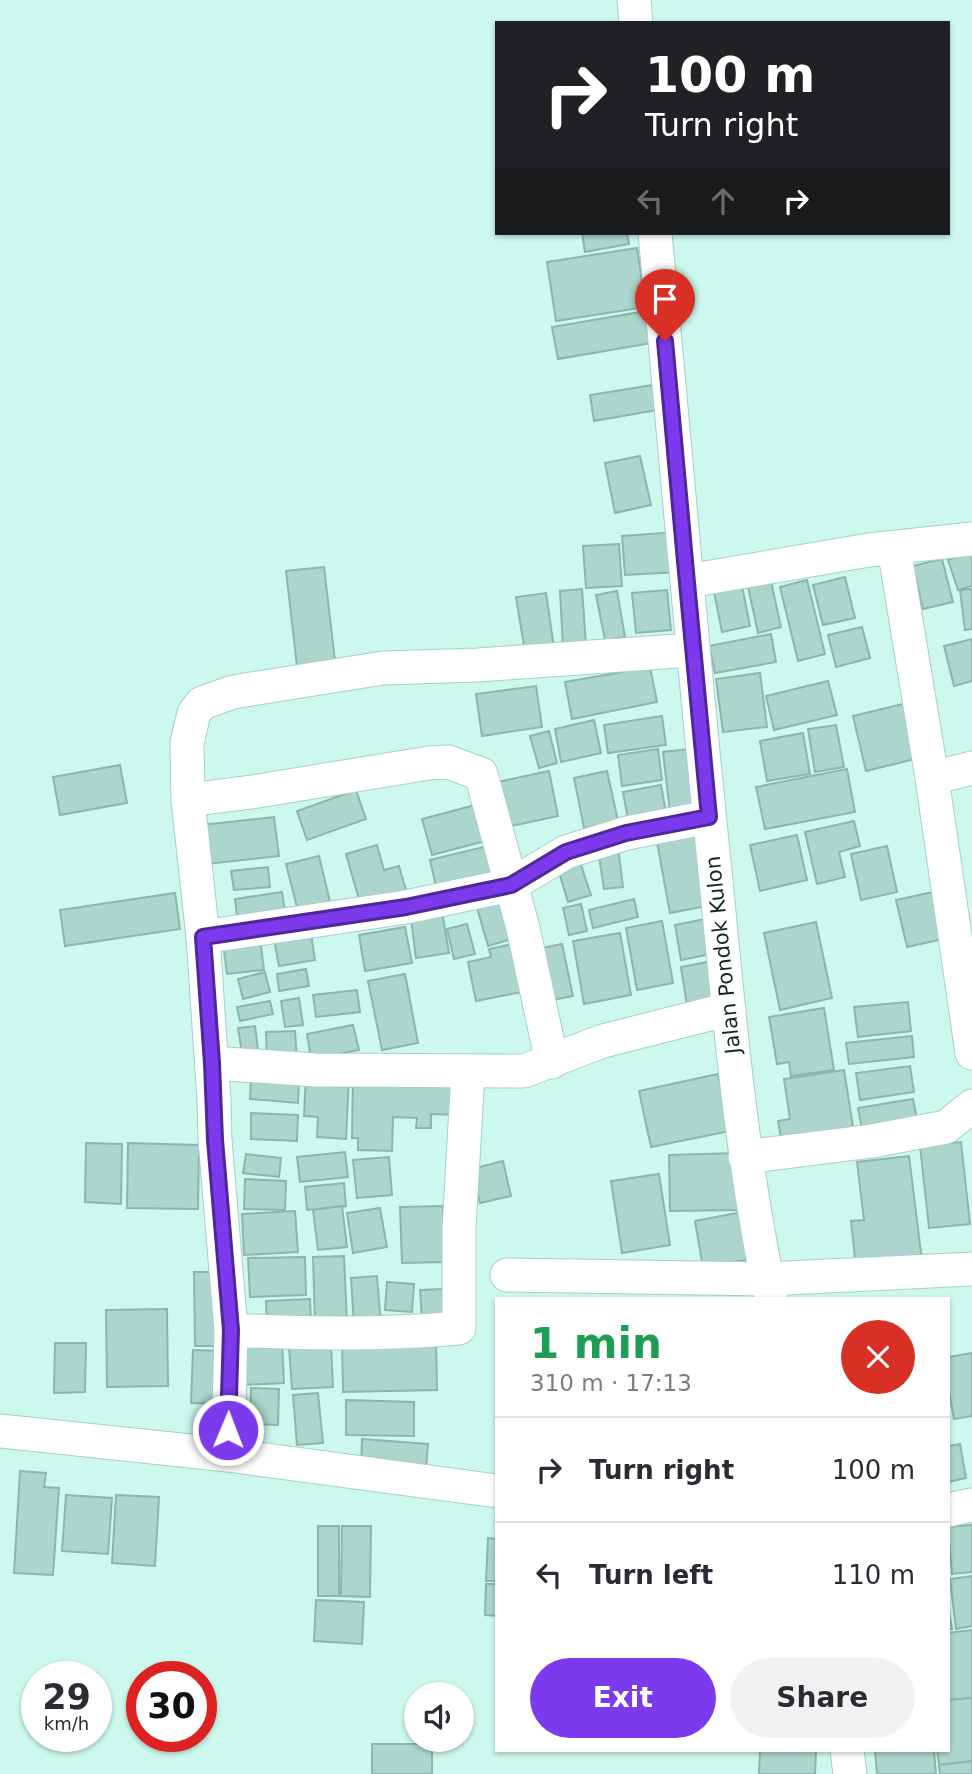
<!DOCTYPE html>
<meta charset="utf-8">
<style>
:root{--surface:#fff;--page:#f2f2f3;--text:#2b2b33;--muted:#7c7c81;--line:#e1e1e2;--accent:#7c3aed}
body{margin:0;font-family:"DejaVu Sans",sans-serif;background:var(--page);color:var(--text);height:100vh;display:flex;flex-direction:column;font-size:26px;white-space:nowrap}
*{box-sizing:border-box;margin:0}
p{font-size:23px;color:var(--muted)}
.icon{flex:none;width:38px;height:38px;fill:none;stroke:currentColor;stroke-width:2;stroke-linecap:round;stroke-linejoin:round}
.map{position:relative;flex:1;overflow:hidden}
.sheet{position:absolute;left:495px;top:1297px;width:455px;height:455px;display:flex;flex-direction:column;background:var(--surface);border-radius:0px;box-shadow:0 2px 5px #0004}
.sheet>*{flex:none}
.guide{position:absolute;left:495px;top:21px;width:455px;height:214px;border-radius:0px;box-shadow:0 2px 5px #0004;background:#202124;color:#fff;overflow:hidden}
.tools{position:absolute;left:404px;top:1682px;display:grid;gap:14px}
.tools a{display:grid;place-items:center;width:70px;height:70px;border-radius:50%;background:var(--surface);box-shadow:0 2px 5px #0004;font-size:35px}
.speed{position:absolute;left:21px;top:1661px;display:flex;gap:14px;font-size:35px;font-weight:700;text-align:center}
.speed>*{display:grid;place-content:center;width:91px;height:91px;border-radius:50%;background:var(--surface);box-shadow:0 2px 5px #0004;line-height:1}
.speed small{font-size:18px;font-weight:400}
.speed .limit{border:10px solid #d22;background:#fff;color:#111}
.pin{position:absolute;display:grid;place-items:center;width:60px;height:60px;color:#fff;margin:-72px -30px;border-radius:50% 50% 50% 0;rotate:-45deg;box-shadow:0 0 7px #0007}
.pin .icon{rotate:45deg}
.me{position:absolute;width:77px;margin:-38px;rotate:1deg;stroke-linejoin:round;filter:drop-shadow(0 0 5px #0008)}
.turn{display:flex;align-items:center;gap:24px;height:147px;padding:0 35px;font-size:32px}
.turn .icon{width:91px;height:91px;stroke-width:2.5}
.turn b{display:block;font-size:49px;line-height:60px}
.lanes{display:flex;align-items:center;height:66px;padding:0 35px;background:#0003;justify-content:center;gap:35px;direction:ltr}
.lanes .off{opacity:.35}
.round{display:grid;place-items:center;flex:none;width:74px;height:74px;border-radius:37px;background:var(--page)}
.overview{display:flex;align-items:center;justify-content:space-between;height:119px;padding:0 35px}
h1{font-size:42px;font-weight:800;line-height:52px;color:#1e9e55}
.primary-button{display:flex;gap:14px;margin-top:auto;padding:14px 35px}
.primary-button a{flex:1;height:80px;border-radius:42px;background:var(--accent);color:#fff;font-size:28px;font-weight:800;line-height:80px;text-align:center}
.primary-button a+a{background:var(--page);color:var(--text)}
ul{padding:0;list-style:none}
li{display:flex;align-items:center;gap:21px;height:105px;padding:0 35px;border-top:2px solid var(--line)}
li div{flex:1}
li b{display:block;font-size:26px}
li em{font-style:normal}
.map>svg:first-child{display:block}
.building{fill:#acd6cd;stroke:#8cb5ac;stroke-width:2}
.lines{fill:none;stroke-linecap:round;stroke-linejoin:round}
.minor-casing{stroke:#a6d0c7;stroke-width:35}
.minor{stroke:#fff;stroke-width:33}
.route-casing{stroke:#51269a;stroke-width:18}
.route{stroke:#7c3aed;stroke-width:12}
.labels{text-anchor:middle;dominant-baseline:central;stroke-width:5;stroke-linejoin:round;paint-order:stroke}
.street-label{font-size:21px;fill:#162723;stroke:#fff}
</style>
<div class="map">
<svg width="972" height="1774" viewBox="0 0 972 1774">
<rect width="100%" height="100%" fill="#cdf8ee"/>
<!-- building -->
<g class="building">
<polygon points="582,233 627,233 629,244 585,252"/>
<polygon points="637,248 646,307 556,321 547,262"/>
<polygon points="646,311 652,343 558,359 552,327"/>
<polygon points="659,384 663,409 594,421 590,395"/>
<polygon points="640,456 651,505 615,513 605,463"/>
<polygon points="677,532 680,572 625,575 622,536"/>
<polygon points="619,544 622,586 586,588 583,546"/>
<polygon points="972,552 972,586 958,590 948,560"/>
<polygon points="942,559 953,602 923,609 913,566"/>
<polygon points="324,567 335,661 297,666 286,571"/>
<polygon points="770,577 781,627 758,633 747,582"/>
<polygon points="845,577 855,618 823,625 813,585"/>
<polygon points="807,580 825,654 798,661 780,587"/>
<polygon points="742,586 750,626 722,632 714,592"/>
<polygon points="582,589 586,645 563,647 560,591"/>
<polygon points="972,589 972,629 965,630 960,590"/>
<polygon points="667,590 671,630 636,633 632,593"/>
<polygon points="617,591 625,637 605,640 596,595"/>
<polygon points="546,593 554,648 525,652 516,597"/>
<polygon points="862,627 870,658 836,667 828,635"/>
<polygon points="771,634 776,662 715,673 709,646"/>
<polygon points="972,639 972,681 954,686 944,646"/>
<polygon points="650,667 657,702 572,719 565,682"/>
<polygon points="760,673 767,727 723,732 716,679"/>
<polygon points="828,681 837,715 774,730 766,696"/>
<polygon points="536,686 542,727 482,736 476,694"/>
<polygon points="903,704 915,759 866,771 853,716"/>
<polygon points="662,716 666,745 608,753 604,725"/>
<polygon points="594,720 601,753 561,762 555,729"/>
<polygon points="836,725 844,767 815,772 808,729"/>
<polygon points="549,731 557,763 539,768 530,736"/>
<polygon points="803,733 810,774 767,781 760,741"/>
<polygon points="699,748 706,809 670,812 663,752"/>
<polygon points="658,749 662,780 622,786 618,755"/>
<polygon points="120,765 127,803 60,815 53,777"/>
<polygon points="847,769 855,812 765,829 756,787"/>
<polygon points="549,771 558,816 502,828 493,783"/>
<polygon points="607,771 618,821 584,828 574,778"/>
<polygon points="661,785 666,813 628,819 623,792"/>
<polygon points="356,790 366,819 307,840 297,811"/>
<polygon points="475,805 485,841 432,855 422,819"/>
<polygon points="274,817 279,856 207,864 202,825"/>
<polygon points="854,821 860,846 839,852 845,877 817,884 805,832"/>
<polygon points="703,822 717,904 670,913 655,831"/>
<polygon points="797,835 807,880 760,891 750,845"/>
<polygon points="377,845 384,870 399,866 406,890 360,903 346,854"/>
<polygon points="488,846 496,881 438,896 430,860"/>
<polygon points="887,846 897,892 861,900 851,854"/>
<polygon points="618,847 623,887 604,889 598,850"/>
<polygon points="319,856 331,906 299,915 286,864"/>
<polygon points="580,862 591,895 568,902 558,869"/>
<polygon points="268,867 270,887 234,890 231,871"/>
<polygon points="282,892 286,918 238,925 235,899"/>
<polygon points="508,892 521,936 488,946 475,901"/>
<polygon points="933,892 943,939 907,947 896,900"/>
<polygon points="175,893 180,929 65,946 60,910"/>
<polygon points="634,899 638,917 593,928 589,910"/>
<polygon points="581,904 587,931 569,935 563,908"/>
<polygon points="441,905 449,953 416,958 410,910"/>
<polygon points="715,917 721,952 681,960 675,925"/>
<polygon points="662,921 673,983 637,990 626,928"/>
<polygon points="816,922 832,998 780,1010 764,933"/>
<polygon points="467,924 475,954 454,959 447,929"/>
<polygon points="405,927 412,963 365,971 359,935"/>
<polygon points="310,928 315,960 279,966 273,934"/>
<polygon points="620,933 631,995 584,1004 573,941"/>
<polygon points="260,938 264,970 227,974 223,942"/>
<polygon points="522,942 532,990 476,1001 468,962 491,957 489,949"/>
<polygon points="562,944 573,996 552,1000 542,948"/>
<polygon points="718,960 723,998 687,1006 681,967"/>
<polygon points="306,969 309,986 279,991 277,974"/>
<polygon points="265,972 270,992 243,999 238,979"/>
<polygon points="405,974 418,1043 382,1050 368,981"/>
<polygon points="357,990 360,1012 316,1017 313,995"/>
<polygon points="299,998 303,1025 285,1027 281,1001"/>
<polygon points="270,1001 273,1014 240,1021 237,1007"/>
<polygon points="908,1002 911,1031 858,1037 854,1007"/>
<polygon points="824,1008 834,1070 791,1076 789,1062 777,1064 769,1017"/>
<polygon points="353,1025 359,1050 311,1059 307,1034"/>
<polygon points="255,1026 259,1057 243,1059 238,1028"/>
<polygon points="295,1031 297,1059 267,1061 266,1032"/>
<polygon points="912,1036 914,1057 849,1064 846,1043"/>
<polygon points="910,1066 914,1092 860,1100 856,1073"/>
<polygon points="844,1070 854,1133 782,1144 778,1121 790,1119 784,1079"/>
<polygon points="306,1074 349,1076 346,1139 317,1137 318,1117 304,1116"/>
<polygon points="718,1074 730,1131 651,1147 639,1091"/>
<polygon points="353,1075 459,1078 458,1115 431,1114 431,1128 416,1128 417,1118 393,1117 392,1151 358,1150 358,1138 352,1138"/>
<polygon points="251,1077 299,1081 298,1103 250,1099"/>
<polygon points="913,1099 918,1124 863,1134 858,1108"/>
<polygon points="251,1113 298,1115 297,1141 251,1139"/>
<polygon points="961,1142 970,1224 929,1228 920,1146"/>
<polygon points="86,1143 122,1144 121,1204 85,1202"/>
<polygon points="128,1143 199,1145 198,1209 127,1208"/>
<polygon points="345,1152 348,1177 300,1182 297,1157"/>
<polygon points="738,1153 740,1210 670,1211 669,1155"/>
<polygon points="246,1154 281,1158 279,1177 243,1173"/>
<polygon points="909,1156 922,1261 856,1268 851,1221 864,1220 857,1162"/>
<polygon points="389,1157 392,1195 357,1198 353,1160"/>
<polygon points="503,1161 511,1196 480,1203 472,1169"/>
<polygon points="659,1174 670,1245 622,1253 611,1181"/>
<polygon points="245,1179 286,1181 285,1210 244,1209"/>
<polygon points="344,1183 346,1206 307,1210 305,1187"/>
<polygon points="342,1206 347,1247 318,1250 313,1210"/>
<polygon points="443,1206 445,1262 402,1263 400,1207"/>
<polygon points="380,1208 387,1247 353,1253 347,1213"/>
<polygon points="295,1211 298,1252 244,1255 242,1214"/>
<polygon points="742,1212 751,1259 703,1268 695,1221"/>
<polygon points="344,1256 347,1323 315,1324 313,1257"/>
<polygon points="305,1257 306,1295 250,1297 248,1258"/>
<polygon points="194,1272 225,1272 225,1346 195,1346"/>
<polygon points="377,1276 381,1325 354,1326 351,1278"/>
<polygon points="387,1282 414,1284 412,1312 385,1310"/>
<polygon points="443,1289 445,1321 422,1321 420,1290"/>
<polygon points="310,1299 311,1323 267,1325 266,1301"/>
<polygon points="167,1309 168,1386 107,1387 106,1310"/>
<polygon points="436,1338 437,1390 343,1392 342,1340"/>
<polygon points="282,1342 284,1383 241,1385 239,1344"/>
<polygon points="55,1343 86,1343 85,1392 54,1393"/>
<polygon points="331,1345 333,1387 292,1389 289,1347"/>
<polygon points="193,1350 226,1351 224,1404 191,1403"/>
<polygon points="972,1353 972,1416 954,1419 948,1386 948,1357"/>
<polygon points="251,1388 279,1389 278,1425 250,1424"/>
<polygon points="318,1393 323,1443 297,1445 293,1395"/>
<polygon points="346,1400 414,1402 414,1436 346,1435"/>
<polygon points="362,1439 428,1444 426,1469 361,1465"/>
<polygon points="960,1444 966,1478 948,1482 948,1446"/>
<polygon points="20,1471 46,1473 44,1487 59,1488 53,1575 14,1573"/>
<polygon points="66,1495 112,1498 108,1554 62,1551"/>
<polygon points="116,1495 159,1497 155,1566 112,1563"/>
<polygon points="972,1525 972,1572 952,1574 948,1527"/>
<rect x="318" y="1526" width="21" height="70"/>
<polygon points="342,1526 371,1526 370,1597 341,1596"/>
<polygon points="488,1538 497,1539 497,1581 486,1581"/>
<polygon points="972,1576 972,1626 956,1629 950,1579"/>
<polygon points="486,1584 497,1584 497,1616 485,1615"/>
<polygon points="316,1600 364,1602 362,1644 314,1641"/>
<polygon points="948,1605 952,1629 948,1629"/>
<polygon points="972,1630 972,1698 948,1700 948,1633"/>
<polygon points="57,1671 96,1673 95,1676 57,1676"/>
<polygon points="972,1698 972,1761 939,1765 937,1750 948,1750 948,1700"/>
<rect x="372" y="1744" width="60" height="30"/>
<polygon points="760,1750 816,1750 815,1774 759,1774"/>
<polygon points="875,1750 934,1750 936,1774 877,1774"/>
<polygon points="972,1761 972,1774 940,1774 939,1765"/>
</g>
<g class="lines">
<!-- minor casing -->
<g class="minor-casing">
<g id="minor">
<polyline points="634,0 636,23"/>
<path d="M655,233C675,446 693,659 715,871C729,1014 741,1158 771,1298"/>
<polyline points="894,548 932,778 972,1053"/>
<polyline points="688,581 869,550 972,539"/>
<polyline points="932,778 972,768"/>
<polyline points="188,800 252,792 429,763 448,762 481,774 523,928 552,1062"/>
<polyline points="203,937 406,907 511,885 566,852 627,833 709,817"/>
<polyline points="212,1063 316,1070 524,1071 603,1041 729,1009"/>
<polyline points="745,1157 872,1141 946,1127 972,1106"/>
<polyline points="507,1275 766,1279 972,1269"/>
<path d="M231,1330C307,1334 383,1335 459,1328V1229L468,1072"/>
<polyline points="0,1431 228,1455 497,1491"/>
<polyline points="228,1455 231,1330 215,1140 214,1100 203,937 188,800 187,743 194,713 202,703 233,692 383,668 478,665 692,650"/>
<polyline points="948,1510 972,1505"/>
<polyline points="847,1750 850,1774"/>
</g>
</g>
<!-- minor -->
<use href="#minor" class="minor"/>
</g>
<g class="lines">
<!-- route casing -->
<g class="route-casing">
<path id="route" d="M228,1430L231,1330L215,1140L212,1063L203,937L406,907L511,885L566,852L626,833L709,817C693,658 680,500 665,341"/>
</g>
<!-- route -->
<use href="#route" class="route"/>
</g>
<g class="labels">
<!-- street labels -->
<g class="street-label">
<text transform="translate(723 955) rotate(-96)">Jalan Pondok Kulon</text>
</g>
</g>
</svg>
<div class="tools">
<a><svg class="icon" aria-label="sound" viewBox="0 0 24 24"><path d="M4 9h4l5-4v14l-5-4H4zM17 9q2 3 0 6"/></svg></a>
</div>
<div class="speed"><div>29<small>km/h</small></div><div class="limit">30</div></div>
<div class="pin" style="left:665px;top:341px;background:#d93025"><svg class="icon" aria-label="arrive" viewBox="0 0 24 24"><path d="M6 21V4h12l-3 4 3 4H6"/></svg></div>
<svg class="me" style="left:228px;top:1430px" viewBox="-20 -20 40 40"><circle r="17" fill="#7c3aed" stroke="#fff" stroke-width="3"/><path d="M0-11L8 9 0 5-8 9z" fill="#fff"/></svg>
<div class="guide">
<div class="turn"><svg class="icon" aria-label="right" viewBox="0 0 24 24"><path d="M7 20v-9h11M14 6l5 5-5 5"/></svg><div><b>100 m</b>Turn right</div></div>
<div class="lanes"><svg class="icon off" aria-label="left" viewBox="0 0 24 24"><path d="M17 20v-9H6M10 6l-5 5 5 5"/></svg><svg class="icon off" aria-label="ahead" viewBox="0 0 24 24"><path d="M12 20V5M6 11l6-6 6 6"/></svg><svg class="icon" aria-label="right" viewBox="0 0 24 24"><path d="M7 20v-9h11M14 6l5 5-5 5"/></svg></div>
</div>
<section class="sheet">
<div class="overview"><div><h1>1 min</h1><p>310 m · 17:13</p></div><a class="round" style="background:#d93025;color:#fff"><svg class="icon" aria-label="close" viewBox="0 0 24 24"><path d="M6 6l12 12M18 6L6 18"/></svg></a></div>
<ul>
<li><svg class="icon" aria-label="right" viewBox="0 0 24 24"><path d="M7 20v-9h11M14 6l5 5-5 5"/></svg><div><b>Turn right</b></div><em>100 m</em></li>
<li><svg class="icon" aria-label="left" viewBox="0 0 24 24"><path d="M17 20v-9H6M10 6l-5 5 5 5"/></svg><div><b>Turn left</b></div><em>110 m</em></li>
</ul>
<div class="primary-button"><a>Exit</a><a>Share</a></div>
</section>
</div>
